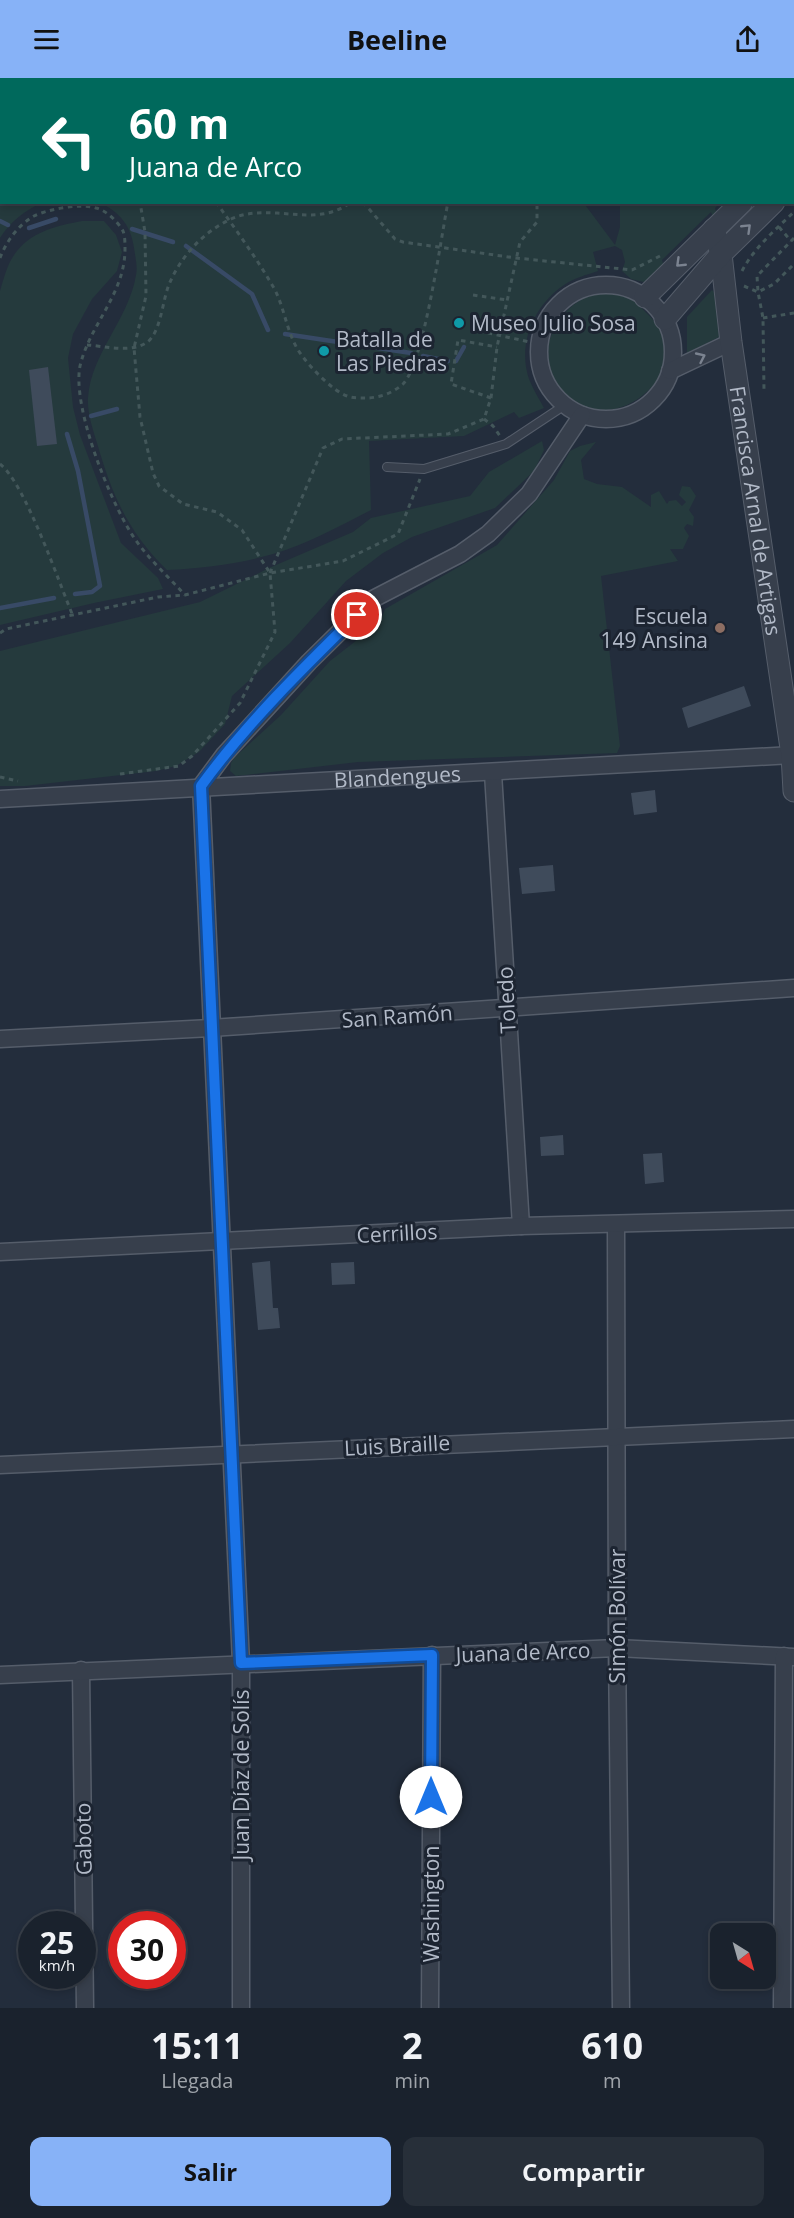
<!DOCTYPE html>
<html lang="es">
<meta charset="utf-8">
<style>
:root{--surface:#1a222d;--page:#272f39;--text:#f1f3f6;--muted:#9fa4aa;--line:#383f49;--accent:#87b2f7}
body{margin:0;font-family:"Open Sans",sans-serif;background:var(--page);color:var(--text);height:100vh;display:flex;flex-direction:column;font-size:22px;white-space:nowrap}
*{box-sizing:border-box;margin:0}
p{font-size:20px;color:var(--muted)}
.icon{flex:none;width:33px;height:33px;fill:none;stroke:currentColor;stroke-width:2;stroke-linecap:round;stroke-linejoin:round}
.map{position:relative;height:1930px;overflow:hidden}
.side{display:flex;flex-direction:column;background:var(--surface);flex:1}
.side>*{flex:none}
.banner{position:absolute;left:0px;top:0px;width:795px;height:126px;box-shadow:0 3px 9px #0003,0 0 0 2px var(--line);background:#00695c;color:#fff;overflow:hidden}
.needle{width:39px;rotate:143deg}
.controls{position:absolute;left:710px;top:1845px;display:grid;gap:12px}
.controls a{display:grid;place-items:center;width:66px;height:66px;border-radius:12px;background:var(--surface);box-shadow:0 3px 9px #0003,0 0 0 2px var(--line);font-size:30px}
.speed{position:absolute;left:18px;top:1833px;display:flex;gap:12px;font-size:30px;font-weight:700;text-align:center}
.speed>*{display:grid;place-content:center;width:78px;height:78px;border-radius:50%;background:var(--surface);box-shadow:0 3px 9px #0003,0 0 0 2px var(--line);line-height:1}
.speed small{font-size:15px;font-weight:400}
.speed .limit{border:9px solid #d22;background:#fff;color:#111}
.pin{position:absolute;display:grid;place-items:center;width:51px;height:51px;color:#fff;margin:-26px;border:3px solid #fff;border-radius:50%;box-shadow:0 2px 6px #0007}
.me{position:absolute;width:66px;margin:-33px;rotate:0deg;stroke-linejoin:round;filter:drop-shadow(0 0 4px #0008)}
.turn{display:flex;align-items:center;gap:21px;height:126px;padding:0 30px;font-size:27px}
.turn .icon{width:78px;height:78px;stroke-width:2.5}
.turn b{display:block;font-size:42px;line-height:51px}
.eta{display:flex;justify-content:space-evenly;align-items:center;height:102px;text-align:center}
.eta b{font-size:36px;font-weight:700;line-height:42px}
.primary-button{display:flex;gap:12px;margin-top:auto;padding:12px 30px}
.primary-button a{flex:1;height:69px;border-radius:12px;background:var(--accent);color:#111;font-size:24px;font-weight:700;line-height:69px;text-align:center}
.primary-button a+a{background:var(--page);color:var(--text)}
header{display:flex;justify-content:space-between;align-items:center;height:78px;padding:0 30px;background:var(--accent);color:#111;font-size:27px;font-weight:700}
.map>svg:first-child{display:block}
.green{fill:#253a3d}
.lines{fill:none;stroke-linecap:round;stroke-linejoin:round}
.stream{stroke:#384a66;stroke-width:4.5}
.building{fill:#3f4b5b}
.service-casing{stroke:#555d6a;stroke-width:10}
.minor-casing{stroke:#555d6a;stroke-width:19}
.tertiary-casing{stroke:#555d6a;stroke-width:23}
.path{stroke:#43575a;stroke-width:3;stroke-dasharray:4.5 4.5;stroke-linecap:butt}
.service{stroke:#373f4c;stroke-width:8}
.minor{stroke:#373f4c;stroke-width:16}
.tertiary{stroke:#373f4c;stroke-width:21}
.oneway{stroke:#7b8390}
.route-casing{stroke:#114b97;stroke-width:15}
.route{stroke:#1a73e8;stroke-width:10}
.culture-dot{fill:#0f9aa8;stroke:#1c2431;stroke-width:2}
.education-dot{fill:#8d6e63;stroke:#1c2431;stroke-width:2}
.labels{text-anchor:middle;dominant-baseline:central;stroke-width:6;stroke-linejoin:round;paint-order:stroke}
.poi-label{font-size:21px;fill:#b2bac8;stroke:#1c2431;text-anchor:start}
.street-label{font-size:21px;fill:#b2bac8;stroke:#1c2431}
</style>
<header><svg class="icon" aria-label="menu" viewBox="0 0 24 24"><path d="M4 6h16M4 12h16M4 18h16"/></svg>Beeline<svg class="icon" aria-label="share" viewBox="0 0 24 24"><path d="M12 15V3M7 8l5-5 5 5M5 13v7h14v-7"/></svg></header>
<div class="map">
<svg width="794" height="1930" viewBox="0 0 794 1930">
<rect width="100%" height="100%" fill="#232d3c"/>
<!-- green -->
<g class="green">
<path d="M0,0H794V53V2H2V124L42,125C25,132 10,144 0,160Z"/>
<path d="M100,125H587L586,128L615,167L620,149V125H720L715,130L718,141L715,144L711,134L662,182L665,192L648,205L631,201L622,193L625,184L622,172L615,168L593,174L598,193C586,197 574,200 564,207C534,227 517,266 529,301C533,311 539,321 544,330L519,340L514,334L464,358L369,363L371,432C340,448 307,466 273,476C238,486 204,490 167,492C128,454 112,417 97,365C93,352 87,334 88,320C91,275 129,241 136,197C138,189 135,178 134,170C131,148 120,134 100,125Z"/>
<path d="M82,143H104L116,157L122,174L117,193L92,221L73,256L68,280L73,329L80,357L121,465L158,500L163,511L94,525L0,547V213C3,203 6,191 11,182C26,155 54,148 82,143Z"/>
<polygon points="712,212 715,215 719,259 687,275 687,239"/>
<path d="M624,213C633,222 661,247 664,257C670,272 666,292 656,304C604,368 518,312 556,248C573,219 593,214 624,213Z"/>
<polygon points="542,363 544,372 534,393 495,430 412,459 383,475 346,503 290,565 232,618 225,646 199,674 176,688 156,693 25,708 0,708 0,573 200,524 269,490 353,454 371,440 470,418 489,394"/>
<polygon points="596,364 581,382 584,401 597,406 622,409 651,429 651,417 659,413 667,426 669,423 676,422 682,428 686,424 679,417 682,408 690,409 696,418 689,432 694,439 693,448 687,446 684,450 689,458 683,471 670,471 678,483 601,498 620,668 617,675 358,684 236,698 230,693 231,685 234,680 281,637 330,583 380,544 385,531 497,467 554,402 570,373 580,368"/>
</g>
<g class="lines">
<!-- stream -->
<g class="stream">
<polyline points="0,143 8,147"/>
<polyline points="29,150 56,141"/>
<polyline points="132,151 173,164"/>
<polyline points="186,168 252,216 268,252"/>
<polyline points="285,256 411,275"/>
<polyline points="423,278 448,283"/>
<polyline points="456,283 464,269"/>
<polyline points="91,338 117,331"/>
<polyline points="67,356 78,393 100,508 92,514 75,516"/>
<polyline points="0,530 54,520"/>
</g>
</g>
<!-- building -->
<g class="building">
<polygon points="48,289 57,366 37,368 29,292"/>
<polygon points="744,608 751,628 688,650 682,630"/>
<polygon points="655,712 657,734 634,737 631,715"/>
<polygon points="553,787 555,813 522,816 519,790"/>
<polygon points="563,1057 564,1077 541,1078 540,1059"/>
<polygon points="662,1075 664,1104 645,1106 643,1076"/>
<polygon points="270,1183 273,1230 278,1230 280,1250 258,1252 252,1185"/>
<polygon points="354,1184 355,1206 332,1207 331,1185"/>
</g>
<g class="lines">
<!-- service casing -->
<g class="service-casing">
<polyline id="service" points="387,389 424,391 506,366 565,327"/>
</g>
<!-- minor casing -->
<g class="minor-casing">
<g id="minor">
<circle cx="606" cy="274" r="67"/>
<polyline points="670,293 731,264"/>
<polyline points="493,695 521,1148"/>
<path id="s1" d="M0,721C264,704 528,693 792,677"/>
<polyline points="0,961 211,950 794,910"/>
<polyline points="616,1147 617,1570 621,1930"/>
<polyline points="0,1174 521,1148 794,1141"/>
<polyline points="0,1387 794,1351"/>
<polyline points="81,1592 85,1930"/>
<polyline points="0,1597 617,1570 794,1579"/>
<polyline points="241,1930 241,1585 201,708 224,677 309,584 373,521 460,476 488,456 529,416 582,337"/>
<polyline points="430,1930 432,1577"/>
<polyline points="782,1930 784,1578"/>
</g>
</g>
<!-- tertiary casing -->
<g class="tertiary-casing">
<g id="tertiary">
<polyline points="794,75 794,74"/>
<path id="s2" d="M714,151L721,176L731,264L792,677L794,713"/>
<polyline points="645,219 742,124"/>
<polyline points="665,241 721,176 774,124"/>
</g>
</g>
<!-- path -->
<g class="path">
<polyline points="83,0 84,2"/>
<polyline points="324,0 324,2"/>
<polyline points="743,0 743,2"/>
<polyline points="777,0 779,2"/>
<polyline points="126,2 126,0"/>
<polyline points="489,2 489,0"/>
<polyline points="769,2 771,0"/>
<polyline points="794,49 794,48"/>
<path d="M216,124C236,152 258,182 275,212C286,234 287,259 303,279C312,291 333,313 347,318C352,320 360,320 366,320C379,320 393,315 403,306C424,285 441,159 448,124"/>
<polyline points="363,124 395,161 403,164 516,180 632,192 660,178"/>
<polyline points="779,149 791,163"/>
<polyline points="794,160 757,198 758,214 774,206 794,186"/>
<path d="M0,180C6,164 18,147 34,138C48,131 81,125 96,130C106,132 118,144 123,153C125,158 125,165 125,171C125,216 90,246 80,288C72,329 109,420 131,455C145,478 167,497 185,517"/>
<path d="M742,193C754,170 775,152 794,134"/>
<polyline points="744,208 758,214 763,240 764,313"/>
<polyline points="473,217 507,222"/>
<polyline points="763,240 794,235"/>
<polyline points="479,253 539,266"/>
<path d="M87,267C104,268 130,275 146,265C162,255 162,219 171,202C183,176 205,153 231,141C271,123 315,152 351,124"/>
<polyline points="491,320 451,306 458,262 497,269"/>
<polyline points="484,341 493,348 500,358"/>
<path d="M0,386C25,405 59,505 73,538"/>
<polyline points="270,495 323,370 342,361 448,356 484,341 491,320 497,269 520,164 537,144 537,124"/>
<polyline points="0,555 6,551 158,519 185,517 270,495 343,483 398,456 420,401"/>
<polyline points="120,696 179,688 192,678 240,625 275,554 270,495 242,452 217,434 183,426 159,408 153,395 140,339 134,270 146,218 145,154 140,124"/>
<polyline points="0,699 18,703"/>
</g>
<!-- service -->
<use href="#service" class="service"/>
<!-- minor -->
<use href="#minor" class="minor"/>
<!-- tertiary -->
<use href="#tertiary" class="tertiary"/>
</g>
<!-- one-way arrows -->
<defs><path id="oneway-chevron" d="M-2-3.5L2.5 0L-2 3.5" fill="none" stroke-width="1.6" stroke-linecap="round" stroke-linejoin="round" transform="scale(1.5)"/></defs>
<g class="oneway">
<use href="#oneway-chevron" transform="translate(747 150) rotate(-44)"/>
<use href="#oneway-chevron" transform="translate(680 185) rotate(136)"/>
<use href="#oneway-chevron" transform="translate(701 279) rotate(-25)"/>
</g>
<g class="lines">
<!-- route casing -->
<g class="route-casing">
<path id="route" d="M357,537C302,591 246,646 201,708L241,1585L432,1577L431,1719"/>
</g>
<!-- route -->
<use href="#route" class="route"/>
</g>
<!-- markers -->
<g class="culture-dot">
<circle cx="459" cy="245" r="6"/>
<circle cx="324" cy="273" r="6"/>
</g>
<circle class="education-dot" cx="720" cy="550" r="6"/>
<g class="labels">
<!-- poi labels -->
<g class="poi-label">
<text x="471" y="245">Museo Julio Sosa</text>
<text x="336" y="261">Batalla de<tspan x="336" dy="24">Las Piedras</tspan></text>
<text x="708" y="538" text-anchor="end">Escuela<tspan x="708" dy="24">149 Ansina</tspan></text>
</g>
<!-- street labels -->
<g class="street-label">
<text stroke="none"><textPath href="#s2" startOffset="285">Francisca Arnal de Artigas</textPath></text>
<text stroke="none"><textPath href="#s1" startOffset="398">Blandengues</textPath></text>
<text transform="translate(506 922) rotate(-93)">Toledo</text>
<text transform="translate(397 938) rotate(-4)">San Ramón</text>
<text transform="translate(397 1155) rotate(-3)">Cerrillos</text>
<text transform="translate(397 1367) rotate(-3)">Luis Braille</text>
<text transform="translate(617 1538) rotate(-90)">Simón Bolívar</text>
<text transform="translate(523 1574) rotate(-2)">Juana de Arco</text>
<text transform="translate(241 1697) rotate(-90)">Juan Díaz de Solís</text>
<text transform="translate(83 1761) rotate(-91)">Gaboto</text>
<text transform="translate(431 1826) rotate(-90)">Washington</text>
</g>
</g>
</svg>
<div class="controls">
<a><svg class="needle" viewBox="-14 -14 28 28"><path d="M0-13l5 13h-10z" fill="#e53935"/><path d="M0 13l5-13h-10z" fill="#9fa4aa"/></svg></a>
</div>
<div class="speed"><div>25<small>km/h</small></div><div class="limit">30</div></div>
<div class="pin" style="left:357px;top:537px;background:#d93025"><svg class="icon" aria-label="arrive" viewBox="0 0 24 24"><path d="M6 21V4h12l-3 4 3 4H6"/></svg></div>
<svg class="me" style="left:431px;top:1719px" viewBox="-20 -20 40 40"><circle r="19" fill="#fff"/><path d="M0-13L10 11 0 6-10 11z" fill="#1a73e8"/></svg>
<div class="banner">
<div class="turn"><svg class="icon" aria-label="left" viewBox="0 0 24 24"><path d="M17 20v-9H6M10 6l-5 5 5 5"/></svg><div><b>60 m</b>Juana de Arco</div></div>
</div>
</div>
<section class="side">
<div class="eta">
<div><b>15:11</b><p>Llegada</p></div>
<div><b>2</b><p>min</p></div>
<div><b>610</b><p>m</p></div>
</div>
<div class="primary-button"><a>Salir</a><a>Compartir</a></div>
</section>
